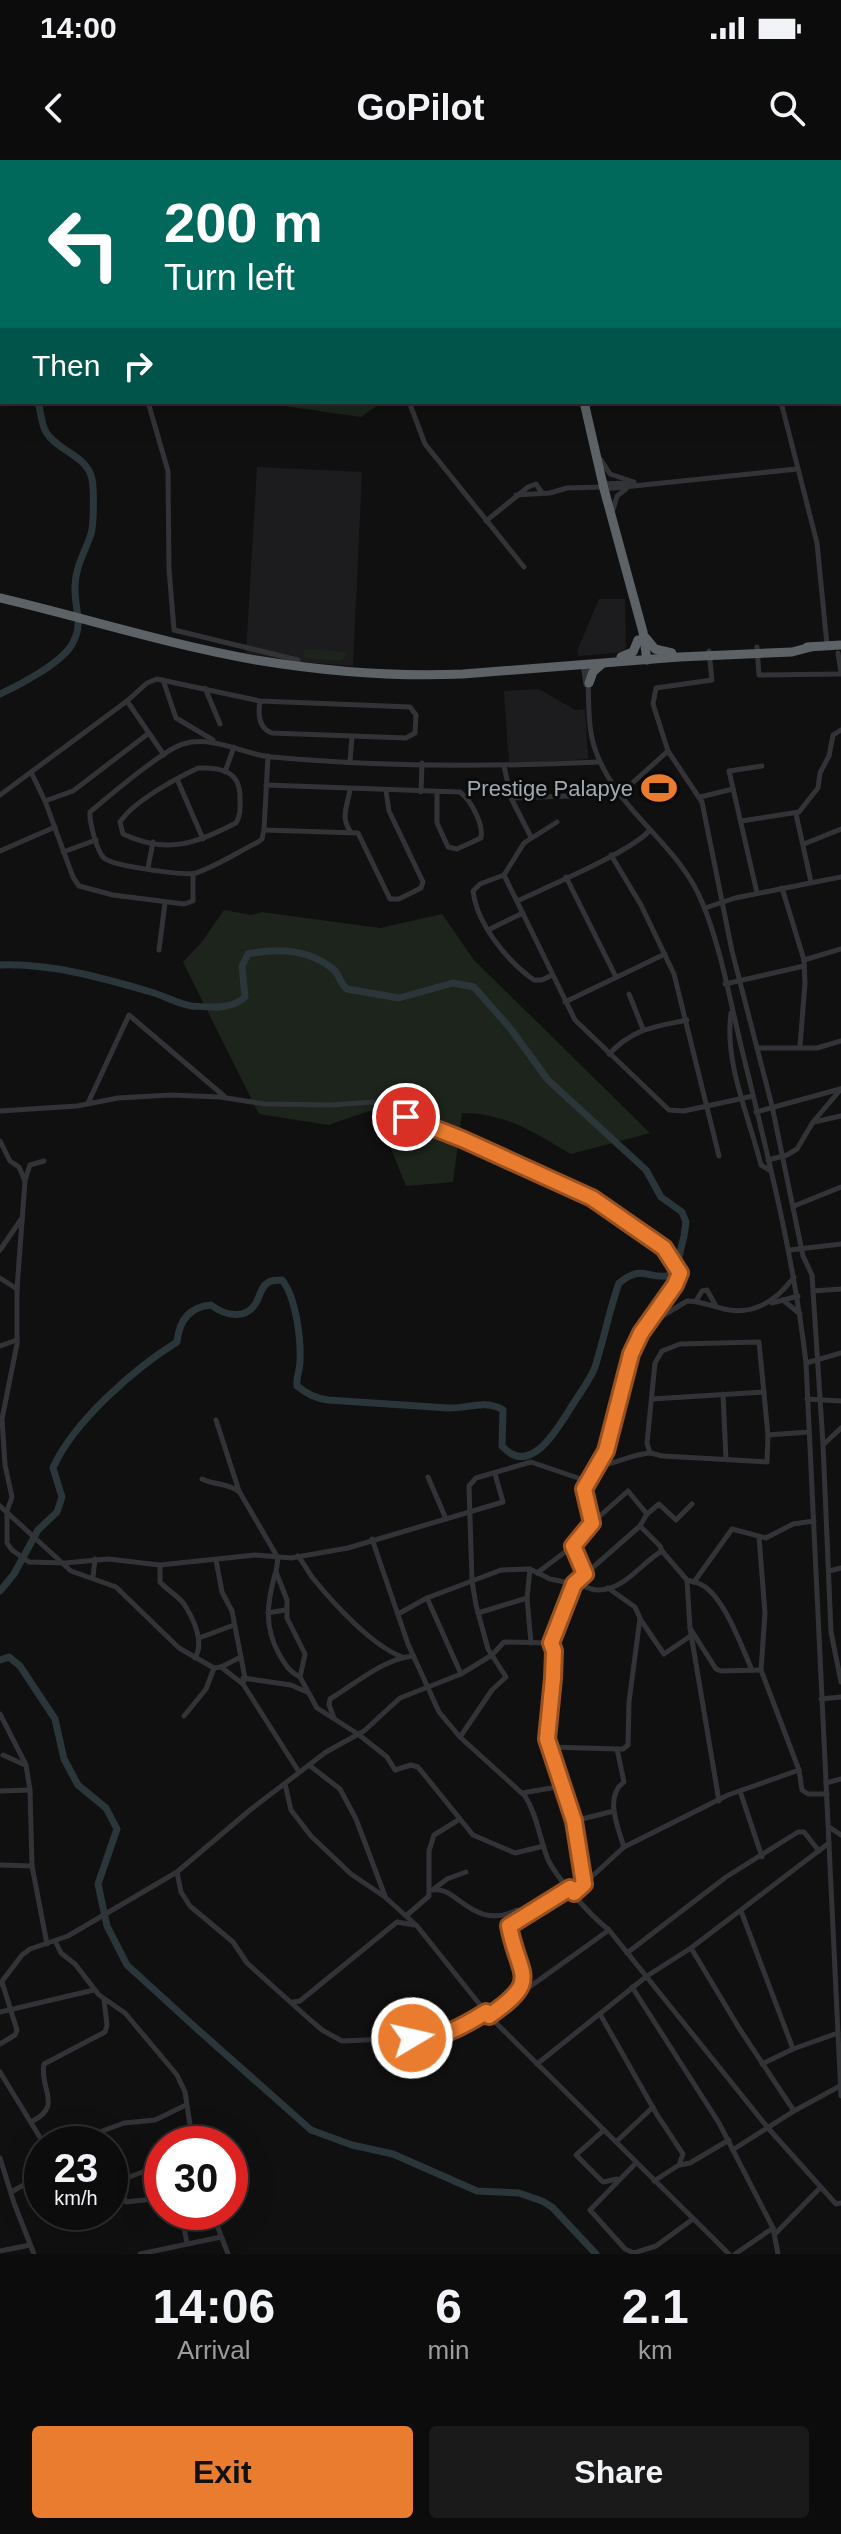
<!DOCTYPE html>
<style>
:root{--surface:#0c0c0d;--page:#1a1a1b;--text:#f1f3f6;--muted:#9a9b9d;--line:#2c2c2e;--accent:#ea7c2f}
body{margin:0;font-family:Helvetica,sans-serif;background:var(--page);color:var(--text);height:100vh;display:flex;flex-direction:column;font-size:30px;white-space:nowrap}
*{box-sizing:border-box;margin:0}
p{font-size:26px;color:var(--muted)}
.icon{flex:none;width:44px;height:44px;fill:none;stroke:currentColor;stroke-width:2;stroke-linecap:round;stroke-linejoin:round}
.map{position:relative;height:2094px;overflow:hidden}
.side{display:flex;flex-direction:column;background:var(--surface);flex:1}
.side>*{flex:none}
.guide{position:absolute;left:0px;top:0px;width:842px;height:244px;box-shadow:0 8px 32px #0002,0 0 0 2px var(--line);background:#00695c;color:#fff;overflow:hidden}
.speed{position:absolute;left:24px;top:1966px;display:flex;gap:16px;font-size:40px;font-weight:700;text-align:center}
.speed>*{display:grid;place-content:center;width:104px;height:104px;border-radius:50%;background:var(--surface);box-shadow:0 8px 32px #0002,0 0 0 2px var(--line);line-height:1}
.speed small{font-size:20px;font-weight:400}
.speed .limit{border:12px solid #d22;background:#fff;color:#111}
.pin{position:absolute;display:grid;place-items:center;width:68px;height:68px;color:#fff;margin:-34px;border:4px solid #fff;border-radius:50%;box-shadow:0 2px 8px #0007}
.me{position:absolute;width:88px;margin:-44px;rotate:81deg;stroke-linejoin:round;filter:drop-shadow(0 0 6px #0008)}
.turn{display:flex;align-items:center;gap:28px;height:168px;padding:0 32px;font-size:36px}
.turn .icon{width:104px;height:104px;stroke-width:2.5}
.turn b{display:block;font-size:56px;line-height:68px}
.then{display:flex;align-items:center;height:76px;padding:0 32px;background:#0003;gap:16px;font-size:30px}
.eta{display:flex;justify-content:space-evenly;align-items:center;height:136px;text-align:center}
.eta b{font-size:48px;font-weight:700;line-height:56px}
.action{display:flex;gap:16px;margin-top:auto;padding:16px 32px}
.action a{flex:1;height:92px;border-radius:8px;background:var(--accent);color:#111;font-size:32px;font-weight:700;line-height:92px;text-align:center}
.action a+a{background:var(--page);color:var(--text)}
.status{display:flex;justify-content:space-between;align-items:center;height:56px;padding:0 40px;background:var(--surface);direction:ltr}
.status svg{height:22px;fill:currentColor}
header{display:flex;justify-content:space-between;align-items:center;height:104px;padding:0 32px;background:var(--surface);font-size:36px;font-weight:700}
.map>svg:first-child{display:block}
.built{fill:#1c1c1e}
.green{fill:#1d241c}
.lines{fill:none;stroke-linecap:round;stroke-linejoin:round}
.river{stroke:#2a3639;stroke-width:7}
.minor{stroke:#313336;stroke-width:5}
.highway{stroke:#5d6267;stroke-width:9}
.rail{stroke:#484b4f;stroke-width:2;stroke-dasharray:10 8;stroke-linecap:butt}
.route-casing{stroke:#98511f;stroke-width:20}
.route{stroke:#ea7c2f;stroke-width:14}
.labels{text-anchor:middle;dominant-baseline:central;stroke-width:6;stroke-linejoin:round;paint-order:stroke}
.poi-label{font-size:22px;fill:#a1aab2;stroke:#0b0b0c;text-anchor:end}
</style>
<div class="status"><b>14:00</b><svg viewBox="0 0 49 12"><path d="M0 12V9h3v3zM5 12V6h3v6zM10 12V3h3v9zM15 12V0h3v12zM26 1h20v11H26zM47 4h2v5h-2z"/></svg></div>
<header><svg class="icon" aria-label="back" viewBox="0 0 24 24"><path d="M15 5l-7 7 7 7"/></svg>GoPilot<svg class="icon" aria-label="search" viewBox="0 0 24 24"><circle cx="10" cy="10" r="6"/><path d="M15 15l6 6"/></svg></header>
<div class="map">
<svg width="841" height="2094" viewBox="0 0 841 2094">
<rect width="100%" height="100%" fill="#101011"/>
<!-- built -->
<g class="built">
<polygon points="257,307 362,312 353,506 300,502 246,493"/>
<polygon points="599,439 625,439 626,492 579,496 577,491"/>
<polygon points="539,529 575,550 585,549 588,599 509,604 504,531"/>
</g>
<!-- green -->
<g class="green">
<polygon points="33,0 507,0 507,2 34,2"/>
<polygon points="544,0 811,0 812,2 545,2"/>
<polygon points="256,242 382,242 361,257"/>
<polygon points="304,489 346,492 345,497 341,501 306,498 304,496"/>
<path d="M224,750L251,755L262,752L380,768L442,754L474,800L650,973L571,994C534,973 506,953 462,953L453,1022L406,1026L375,949L328,965L259,954L183,802L201,783Z"/>
</g>
<g class="lines">
<!-- river -->
<g class="river">
<polyline points="0,56 2,55"/>
<path d="M0,534C20,525 59,504 71,486C85,464 74,449 75,427C75,407 85,392 91,374C94,364 94,329 92,319C87,295 57,291 46,272C41,264 41,251 38,242"/>
<path d="M0,805C50,803 103,818 151,832C165,836 178,844 192,846C211,847 231,850 245,837L242,806L248,794C277,788 309,789 333,809C340,815 340,824 347,829L399,838L453,823L474,827L510,868L548,920L646,1010L661,1037L682,1052L686,1062L684,1076L677,1105L668,1116C646,1119 643,1104 619,1123C609,1151 604,1179 595,1207C590,1220 580,1233 573,1244C559,1266 531,1319 502,1286L503,1250C485,1239 467,1249 448,1248C408,1245 368,1243 328,1240C315,1238 307,1234 297,1226C296,1217 300,1210 300,1201C301,1179 296,1137 282,1120C278,1120 273,1120 269,1122C261,1126 260,1136 256,1143C245,1161 224,1155 211,1145C189,1147 179,1161 177,1182C135,1208 73,1262 53,1308L62,1337L57,1352L38,1370L14,1414L0,1431"/>
<polyline points="0,1500 9,1497 20,1506 55,1559 64,1599 78,1625 106,1648 117,1669 98,1724 107,1766 127,1805 196,1868 311,1970 352,1985 393,1994 477,2031 519,2033 542,2041 552,2047 596,2094"/>
</g>
<!-- minor -->
<g class="minor">
<polyline points="60,0 61,2"/>
<polyline points="818,0 818,2"/>
<polyline points="148,242 168,311 169,409 174,470 298,500 298,506"/>
<polyline points="781,242 817,383 827,485"/>
<polyline points="411,247 425,284 524,407"/>
<polyline points="601,300 610,314 634,322"/>
<polyline points="603,324 628,323"/>
<polyline points="604,329 797,309"/>
<polyline points="516,335 550,333 567,328 603,327"/>
<polyline points="613,350 617,336 626,329"/>
<polyline points="486,361 528,327 536,324 542,333"/>
<polyline points="757,487 759,515 841,514"/>
<polyline points="709,491 712,520 656,528 653,544 668,591 702,642 732,791 772,946 803,1096 812,1115 823,1284 831,1472 841,1522"/>
<polyline points="838,493 841,512"/>
<polyline points="583,504 586,525"/>
<path d="M587,505C590,533 586,562 595,589C616,651 678,683 702,742C721,787 731,846 743,894C768,996 794,1098 806,1203L841,1936"/>
<polyline points="163,520 176,558 213,580"/>
<polyline points="205,528 220,564"/>
<polyline points="127,541 164,595"/>
<path d="M268,596L264,670L262,679L258,682C238,692 217,706 196,713C185,716 112,706 104,698C97,692 89,661 90,652C109,636 164,589 183,584C216,575 240,594 272,597C380,607 491,607 600,602"/>
<polyline points="350,601 352,577"/>
<polyline points="504,606 511,638 531,677"/>
<path d="M198,608C221,607 240,611 240,637C240,647 241,655 236,663C196,683 168,695 123,674L120,662C134,641 175,619 198,608Z"/>
<polyline points="225,612 234,587"/>
<polyline points="32,614 45,641 73,717 79,726 113,735 184,744 193,741 193,714"/>
<polyline points="177,619 203,679"/>
<path d="M266,625L460,632C471,640 484,665 481,678L457,689L448,687L437,663V632"/>
<polyline points="421,632 422,603"/>
<path d="M0,635L127,541L147,523L157,519L260,541L410,547L416,555L415,573L406,578L272,573C258,568 258,553 260,541"/>
<polyline points="619,635 668,591"/>
<polyline points="700,637 733,629"/>
<polyline points="511,638 569,636"/>
<polyline points="45,641 73,631 149,573"/>
<polyline points="796,654 811,722"/>
<polyline points="741,661 799,652 818,628 820,613 829,596 833,575 841,570"/>
<polyline points="264,670 358,673 390,739 399,739 421,728 423,722 389,651 386,631"/>
<path d="M350,671C340,656 348,645 350,629"/>
<polyline points="804,684 841,669"/>
<polyline points="0,691 55,667"/>
<polyline points="63,692 96,680"/>
<polyline points="611,695 641,745 674,814 719,996"/>
<polyline points="148,708 153,682"/>
<polyline points="504,715 575,860 669,950 684,951 753,936"/>
<polyline points="566,717 616,817"/>
<polyline points="782,728 804,800 805,823 800,886"/>
<polyline points="757,733 729,611 762,606"/>
<path d="M517,741C547,727 631,692 650,670"/>
<polyline points="705,748 735,738 841,717"/>
<polyline points="488,770 523,753"/>
<polyline points="159,790 165,743"/>
<polyline points="804,800 841,789"/>
<path d="M552,815L542,820H534C507,801 477,764 473,731L480,724L504,715L524,683L557,662"/>
<polyline points="725,824 804,806"/>
<polyline points="629,834 643,869"/>
<polyline points="565,842 665,794"/>
<path d="M731,853C724,903 749,956 761,1005L771,1011"/>
<polyline points="757,888 817,888 841,881"/>
<path d="M609,894C634,868 654,867 687,860"/>
<polyline points="88,943 129,855 224,936"/>
<polyline points="0,951 77,946 118,938 171,935 220,937 265,944 330,945 373,942 568,1025 592,1038 664,1088 677,1105 680,1116 641,1173 631,1194 606,1291 599,1306 581,1319 531,1302 476,1318 469,1326 472,1421 476,1445 488,1489 506,1517 492,1530 460,1577"/>
<polyline points="756,952 840,929"/>
<polyline points="814,962 841,956"/>
<polyline points="0,981 10,1001 19,1007 25,1021 17,1129 17,1184 2,1259 5,1305 12,1337 7,1351 7,1383 12,1390 29,1402 65,1403 108,1399 160,1405 255,1395 291,1398 348,1388 503,1342 495,1314"/>
<polyline points="768,1000 787,995 797,989 813,962 841,929"/>
<polyline points="25,1020 30,1005 44,1001"/>
<polyline points="794,1046 841,1027"/>
<polyline points="0,1090 22,1058"/>
<polyline points="790,1090 841,1084"/>
<polyline points="0,1118 17,1129"/>
<polyline points="813,1131 841,1129"/>
<polyline points="783,1140 800,1154"/>
<polyline points="696,1141 702,1131 707,1130 716,1146"/>
<polyline points="772,1143 798,1136"/>
<path d="M651,1163L687,1141C700,1141 712,1146 724,1149C754,1156 777,1140 794,1117"/>
<polyline points="0,1186 17,1180"/>
<polyline points="806,1203 841,1193"/>
<polyline points="723,1234 726,1299"/>
<polyline points="652,1239 764,1232"/>
<polyline points="807,1239 841,1241"/>
<polyline points="216,1260 239,1331 278,1398 276,1412 287,1440 287,1458 305,1494 300,1517 317,1548 358,1574 387,1597 395,1610 411,1605 418,1607 473,1675 515,1693 544,1686"/>
<polyline points="768,1275 809,1272"/>
<polyline points="824,1284 841,1268"/>
<path d="M599,1306C616,1304 634,1293 651,1293C655,1294 659,1296 663,1296L767,1302L768,1275L759,1182L680,1184L662,1191L655,1203L647,1283L650,1293"/>
<polyline points="592,1313 584,1329 592,1363"/>
<polyline points="428,1317 446,1359"/>
<path d="M202,1319C214,1325 227,1323 238,1331"/>
<polyline points="0,1346 71,1411 116,1427 179,1488 214,1508 221,1507 243,1524 299,1612"/>
<polyline points="640,1366 660,1386 662,1391"/>
<polyline points="759,1377 765,1453 761,1510 799,1610 802,1630 808,1634 827,1634"/>
<path d="M372,1379L408,1484L439,1552L460,1577L525,1636C537,1655 539,1676 547,1697C554,1716 592,1757 609,1770L768,1968L836,2044L841,2043"/>
<polyline points="573,1386 585,1414"/>
<path d="M298,1396C303,1402 307,1410 312,1417C333,1443 371,1485 402,1497"/>
<polyline points="216,1400 222,1432 232,1451 245,1518 243,1524"/>
<path d="M160,1405V1422C167,1430 177,1435 184,1444C193,1458 205,1482 195,1498"/>
<polyline points="530,1409 527,1438 531,1483"/>
<polyline points="829,1411 841,1408"/>
<polyline points="537,1413 573,1386 592,1363 628,1331 647,1354"/>
<path d="M275,1414C267,1443 264,1467 279,1494C285,1504 289,1512 300,1517"/>
<polyline points="93,1417 95,1399"/>
<polyline points="687,1421 690,1468 716,1509 721,1511 761,1510"/>
<path d="M694,1422C721,1426 741,1486 752,1510"/>
<polyline points="427,1438 461,1514"/>
<polyline points="268,1453 285,1450"/>
<polyline points="478,1453 527,1438"/>
<polyline points="398,1454 427,1438 501,1410 530,1409 550,1419 574,1424 640,1366 647,1354 659,1344 676,1360 692,1344"/>
<polyline points="640,1459 664,1494 692,1475"/>
<polyline points="690,1468 719,1641"/>
<polyline points="199,1478 234,1465"/>
<polyline points="551,1483 554,1491 553,1518 547,1579 574,1661 584,1723"/>
<polyline points="221,1507 241,1497"/>
<polyline points="243,1518 291,1525 307,1532"/>
<polyline points="821,1539 841,1537"/>
<polyline points="0,1554 26,1605 30,1630 32,1706 47,1784"/>
<polyline points="184,1556 206,1529 214,1508"/>
<path d="M334,1558L329,1545L330,1539C355,1524 383,1499 413,1496"/>
<polyline points="549,1587 617,1589 623,1589 628,1585 629,1542 640,1458 635,1447 608,1428"/>
<path d="M617,1589L624,1622C604,1636 618,1668 624,1687"/>
<polyline points="3,1595 25,1605"/>
<polyline points="309,1605 340,1629 356,1659 385,1736"/>
<polyline points="826,1623 841,1619"/>
<polyline points="285,1624 291,1650 311,1676 351,1714 385,1737 417,1766 489,1856 729,2094"/>
<polyline points="0,1631 30,1630"/>
<polyline points="740,1631 762,1697"/>
<polyline points="522,1633 563,1626"/>
<polyline points="574,1661 614,1651"/>
<polyline points="829,1667 841,1675"/>
<polyline points="0,1705 32,1706"/>
<polyline points="177,1712 181,1732 190,1746 233,1782 247,1803 307,1857 322,1870 342,1881 434,1877 461,1867 486,1852"/>
<polyline points="434,1729 447,1719 466,1712"/>
<path d="M433,1730C456,1725 474,1772 517,1750"/>
<polyline points="574,1733 624,1687 728,1635 799,1610"/>
<polyline points="741,1751 793,1889"/>
<polyline points="406,1756 429,1736 429,1691 434,1675 460,1659"/>
<polyline points="55,1781 61,1793 75,1804 99,1835 125,1853 177,1915 185,1932 193,1984"/>
<polyline points="691,1788 739,1868 794,1951"/>
<polyline points="627,1793 726,1717 798,1672 804,1672 819,1691"/>
<path d="M0,1824L22,1795L30,1789L68,1776L177,1712L250,1650L326,1592L364,1571L400,1538L461,1514L492,1495L504,1482L551,1483L555,1479L574,1424C583,1424 589,1430 598,1430C625,1430 642,1402 662,1391L687,1420L694,1422L732,1369L766,1378L793,1364L814,1361"/>
<polyline points="632,1827 719,1963 773,2068 778,2094"/>
<polyline points="518,1832 524,1817 509,1766 570,1728"/>
<polyline points="293,1842 300,1841 397,1762 414,1765"/>
<polyline points="0,1852 94,1830"/>
<polyline points="600,1854 656,1953 683,1994 679,2005 654,2021"/>
<polyline points="489,1856 609,1770"/>
<polyline points="0,1884 15,1875 17,1870 2,1822"/>
<polyline points="537,1904 647,1816 691,1788 829,1683"/>
<polyline points="762,1904 793,1889 838,1873"/>
<polyline points="0,1912 44,1984"/>
<path d="M31,1962C64,1946 39,1929 44,1904L105,1872L107,1865L104,1840"/>
<polyline points="604,1970 576,1995 603,2022 617,2019"/>
<polyline points="616,1982 653,1947"/>
<polyline points="67,1984 124,1963 155,1960 186,1945"/>
<polyline points="734,1989 794,1951 840,1926"/>
<polyline points="0,1998 14,2043 34,2094"/>
<polyline points="636,2003 590,2050 625,2089 634,2093 656,2086 693,2059"/>
<polyline points="680,2005 690,2003 729,1980"/>
<polyline points="116,2021 126,2042 162,2038"/>
<polyline points="110,2024 162,2005"/>
<polyline points="11,2032 42,2015"/>
<polyline points="181,2052 187,2083"/>
<polyline points="212,2052 228,2094"/>
<polyline points="775,2074 820,2028"/>
<polyline points="0,2091 30,2085"/>
<polyline points="140,2094 221,2077"/>
<polyline points="735,2094 773,2068"/>
</g>
<!-- highway -->
<g class="highway">
<polyline points="525,0 526,2"/>
<polyline points="584,242 604,329 643,472 647,500"/>
<path d="M0,438C85,458 170,485 256,500C323,511 395,517 463,514L679,497L792,492L811,487"/>
<polyline points="646,478 655,489 672,493"/>
<polyline points="807,487 841,485"/>
<polyline points="621,497 633,492 638,480"/>
<polyline points="589,523 593,512 602,504"/>
</g>
<!-- rail -->
<polyline class="rail" points="841,0 841,1"/>
</g>
<g class="lines">
<!-- route casing -->
<g class="route-casing">
<path id="route" d="M406,957L462,979L592,1038L664,1088L680,1113L675,1125L641,1173L631,1194L606,1291L584,1329L592,1363L573,1386L585,1414L574,1424L551,1483L554,1491L553,1518L547,1579L574,1661L584,1724L574,1733L570,1728L509,1766C519,1818 542,1819 489,1856L486,1852C462,1867 441,1879 412,1878"/>
</g>
<!-- route -->
<use href="#route" class="route"/>
</g>
<!-- icons -->
<defs>
<g id="stadium-bare" transform="scale(2.76)"><path d="M0-5a6.5 5 0 1 0 0 10a6.5 5 0 1 0 0-10ZM-3.5-1.8h7v3.6h-7Z" fill="#ea7c2f" stroke="#0b0b0c" stroke-width="2.5" paint-order="stroke"/></g>
</defs>
<g fill-rule="evenodd">
<use href="#stadium-bare" x="659" y="628"/>
</g>
<g class="labels">
<!-- poi labels -->
<g class="poi-label">
<text x="633" y="628">Prestige Palapye</text>
</g>
</g>
</svg>
<div class="speed"><div>23<small>km/h</small></div><div class="limit">30</div></div>
<div class="pin" style="left:406px;top:957px;background:#d93025"><svg class="icon" aria-label="arrive" viewBox="0 0 24 24"><path d="M6 21V4h12l-3 4 3 4H6"/></svg></div>
<svg class="me" style="left:412px;top:1878px" viewBox="-20 -20 40 40"><circle r="17" fill="#ea7c2f" stroke="#fff" stroke-width="3"/><path d="M0-11L8 9 0 5-8 9z" fill="#fff"/></svg>
<div class="guide">
<div class="turn"><svg class="icon" aria-label="left" viewBox="0 0 24 24"><path d="M17 20v-9H6M10 6l-5 5 5 5"/></svg><div><b>200 m</b>Turn left</div></div>
<div class="then">Then<svg class="icon" aria-label="right" viewBox="0 0 24 24"><path d="M7 20v-9h11M14 6l5 5-5 5"/></svg></div>
</div>
</div>
<section class="side">
<div class="eta">
<div><b>14:06</b><p>Arrival</p></div>
<div><b>6</b><p>min</p></div>
<div><b>2.1</b><p>km</p></div>
</div>
<div class="action"><a>Exit</a><a>Share</a></div>
</section>
